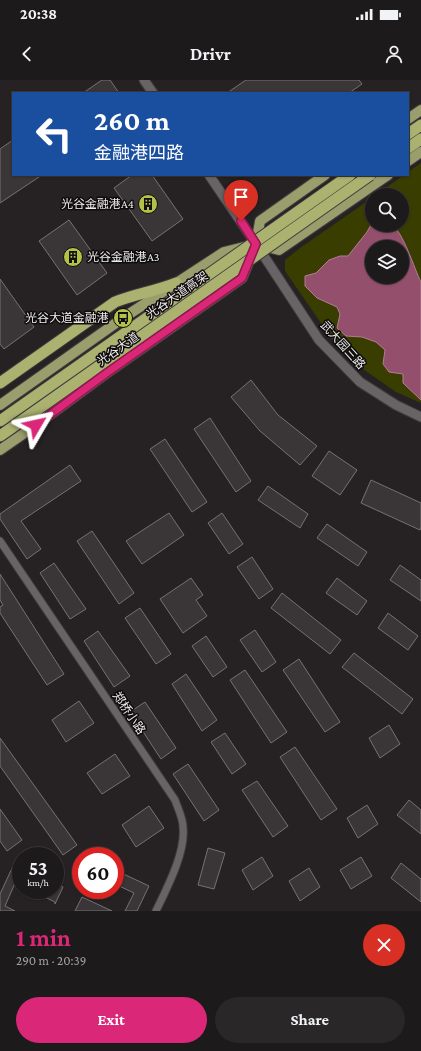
<!DOCTYPE html>
<meta charset="utf-8">
<style>
:root{--surface:#1c1a1a;--page:#292727;--text:#f1f3f6;--muted:#a0a1a2;--line:#3a3839;--accent:#db2777}
body{margin:0;font-family:"Crimson Pro","Noto Sans SC",serif;background:var(--page);color:var(--text);height:100vh;display:flex;flex-direction:column;font-size:15px;white-space:nowrap}
*{box-sizing:border-box;margin:0}
p{font-size:13px;color:var(--muted)}
.icon{flex:none;width:22px;height:22px;fill:none;stroke:currentColor;stroke-width:2;stroke-linecap:round;stroke-linejoin:round}
.map{position:relative;height:831px;overflow:hidden}
.details{display:flex;flex-direction:column;background:var(--surface);flex:1}
.details>*{flex:none}
.guide{position:absolute;left:12px;top:12px;width:397px;height:84px;border-radius:0px;box-shadow:0 1px 3px #0004,0 0 0 1px var(--line);background:#1a4fa0;color:#fff;overflow:hidden}
.tools{position:absolute;left:365px;top:108px;display:grid;gap:8px}
.tools a{display:grid;place-items:center;width:44px;height:44px;border-radius:50%;background:var(--surface);box-shadow:0 1px 3px #0004,0 0 0 1px var(--line);font-size:20px}
.speed{position:absolute;left:12px;top:767px;display:flex;gap:8px;font-size:20px;font-weight:700;text-align:center}
.speed>*{display:grid;place-content:center;width:52px;height:52px;border-radius:50%;background:var(--surface);box-shadow:0 1px 3px #0004,0 0 0 1px var(--line);line-height:1}
.speed small{font-size:10px;font-weight:400}
.speed .limit{border:6px solid #d22;background:#fff;color:#111}
.pin{position:absolute;display:grid;place-items:center;width:34px;height:34px;color:#fff;margin:-41px -17px;border-radius:50% 50% 50% 0;rotate:-45deg;box-shadow:0 0 4px #0007}
.pin .icon{rotate:45deg}
.me{position:absolute;width:44px;margin:-22px;rotate:54deg;stroke-linejoin:round;filter:drop-shadow(0 0 3px #0008)}
.turn{display:flex;align-items:center;gap:14px;height:84px;padding:0 16px;font-size:18px}
.turn .icon{width:52px;height:52px;stroke-width:2.5}
.turn b{display:block;font-size:28px;line-height:34px}
.round{display:grid;place-items:center;flex:none;width:42px;height:42px;border-radius:21px;background:var(--page)}
.summary{display:flex;align-items:center;justify-content:space-between;height:68px;padding:0 16px}
h1{font-size:24px;font-weight:700;line-height:30px;color:var(--accent)}
.cta{display:flex;gap:8px;margin-top:auto;padding:8px 16px}
.cta a{flex:1;height:46px;border-radius:24px;background:var(--accent);color:#fff;font-size:16px;font-weight:700;line-height:46px;text-align:center}
.cta a+a{background:var(--page);color:var(--text)}
.status{display:flex;justify-content:space-between;align-items:center;height:28px;padding:0 20px;background:var(--surface);direction:ltr}
.status svg{height:11px;fill:currentColor}
header{display:flex;justify-content:space-between;align-items:center;height:52px;padding:0 16px;background:var(--surface);font-size:18px;font-weight:700}
.map>svg:first-child{display:block}
.green{fill:#393d00;fill-rule:evenodd}
.water{fill:#944f6d;stroke:#af7e93;fill-rule:evenodd}
.building{fill:#3a3637;stroke:#767173}
.lines{fill:none;stroke-linecap:round;stroke-linejoin:round}
.minor-casing{stroke:#403c3e;stroke-width:9}
.tertiary-casing{stroke:#403c3e;stroke-width:11}
.primary-casing{stroke:#403c3e;stroke-width:12}
.trunk-casing{stroke:#403c3e;stroke-width:13}
.minor{stroke:#686365;stroke-width:7}
.tertiary{stroke:#686365;stroke-width:9}
.primary{stroke:#9a9e6d;stroke-width:10}
.trunk{stroke:#abb270;stroke-width:11}
.trunk-bridge-casing{stroke:#403c3e;stroke-width:13;stroke-linecap:butt}
.trunk-bridge{stroke:#abb270;stroke-width:11}
.route-casing{stroke:#8e194d;stroke-width:10}
.route{stroke:#db2777;stroke-width:7}
.labels{text-anchor:middle;dominant-baseline:central;stroke-width:3;stroke-linejoin:round;paint-order:stroke}
.poi-label{font-size:12px;fill:#efeced;stroke:#0e0c0d;text-anchor:end}
.street-label{font-size:12px;fill:#efeced;stroke:#0e0c0d}
</style>
<div class="status"><b>20:38</b><svg viewBox="0 0 49 12"><path d="M0 12V9h3v3zM5 12V6h3v6zM10 12V3h3v9zM15 12V0h3v12zM26 1h20v11H26zM47 4h2v5h-2z"/></svg></div>
<header><svg class="icon" aria-label="back" viewBox="0 0 24 24"><path d="M15 5l-7 7 7 7"/></svg>Drivr<svg class="icon" aria-label="person" viewBox="0 0 24 24"><circle cx="12" cy="8" r="4"/><path d="M4 21q1-7 8-7t8 7"/></svg></header>
<div class="map">
<svg width="421" height="831" viewBox="0 0 421 831">
<rect width="100%" height="100%" fill="#262223"/>
<!-- green -->
<path class="green" d="M421,83V323L396,312L363,289L332,259L285,191V180L300,168L372,118V145H402V115H376L404,95H408V92ZM372,167H402V197H372Z"/>
<!-- water -->
<path class="water" d="M372,143V145C378,145 385,144 391,145C402,148 415,191 421,202V320L403,303V294L389,292L383,284L385,270L376,262L362,257L346,256L337,248L340,234L337,227L317,218L305,206V196L316,193L329,180L340,176H348L367,152ZM372,167H402V197H372Z"/>
<!-- building -->
<g class="building">
<polygon points="102,0 110,0 119,13 83,13"/>
<polygon points="246,0 359,0 362,4 349,13 227,13"/>
<polygon points="13,60 13,95 42,95 0,123 0,69"/>
<polygon points="132,95 152,95 183,139 152,161 114,108"/>
<polygon points="69,140 107,193 77,215 39,161"/>
<polygon points="0,199 34,247 4,269 0,264"/>
<polygon points="251,300 278,335 317,366 300,385 260,351 231,317"/>
<polygon points="210,338 251,401 236,412 194,349"/>
<polygon points="165,359 207,422 192,432 150,369"/>
<polygon points="329,371 357,390 340,415 312,396"/>
<polygon points="70,385 81,401 21,441 41,469 27,479 0,439 0,434"/>
<polygon points="371,400 421,423 421,447 420,450 361,423"/>
<polygon points="268,406 308,434 300,448 258,420"/>
<polygon points="169,433 184,455 142,484 126,461"/>
<polygon points="222,433 243,464 229,474 208,443"/>
<polygon points="327,444 367,472 358,486 317,458"/>
<polygon points="92,451 134,513 119,524 77,461"/>
<polygon points="252,477 273,509 259,519 237,487"/>
<polygon points="54,483 86,529 70,539 40,493"/>
<polygon points="400,485 421,500 421,521 390,500"/>
<polygon points="0,494 64,594 47,605 0,533 0,527 3,525 0,520"/>
<polygon points="191,498 203,515 196,520 207,536 183,553 160,519"/>
<polygon points="337,498 367,521 357,535 326,513"/>
<polygon points="282,513 341,560 330,574 271,528"/>
<polygon points="140,528 171,574 156,584 125,538"/>
<polygon points="388,533 418,556 408,570 378,548"/>
<polygon points="255,550 276,582 262,592 240,560"/>
<polygon points="98,551 130,596 114,607 84,561"/>
<polygon points="206,556 227,587 213,597 192,566"/>
<polygon points="354,573 413,619 402,634 342,587"/>
<polygon points="299,579 340,642 325,652 283,590"/>
<polygon points="245,590 287,652 271,663 230,600"/>
<polygon points="186,594 217,640 202,651 172,604"/>
<polygon points="79,621 94,643 66,662 52,640"/>
<polygon points="145,622 176,668 161,679 130,632"/>
<polygon points="389,645 400,664 380,678 369,658"/>
<polygon points="225,653 246,684 232,694 211,662"/>
<polygon points="0,658 77,765 63,775 0,686"/>
<polygon points="295,667 337,729 321,740 280,677"/>
<polygon points="115,674 130,696 102,714 87,693"/>
<polygon points="188,684 219,730 204,741 173,694"/>
<polygon points="257,701 288,746 273,757 242,710"/>
<polygon points="409,720 421,730 421,754 397,735"/>
<polygon points="367,725 378,744 358,758 347,738"/>
<polygon points="149,726 164,748 136,767 122,745"/>
<polygon points="0,729 22,760 7,771 0,761"/>
<polygon points="208,768 225,773 214,809 198,805"/>
<polygon points="262,777 273,796 253,810 242,790"/>
<polygon points="361,777 372,796 351,809 340,790"/>
<polygon points="401,783 421,799 421,822 391,798"/>
<polygon points="14,784 21,787 21,806 15,803 5,826 15,831 0,831 0,814"/>
<polygon points="309,788 320,807 300,821 289,801"/>
<polygon points="115,790 149,806 137,831 125,831 134,813 115,804"/>
<polygon points="55,803 63,807 55,824 55,822 30,810 55,810"/>
<polygon points="82,817 112,831 75,831"/>
</g>
<g class="lines">
<!-- minor casing -->
<g class="minor-casing">
<path id="minor" d="M0,461L175,720C178,729 183,738 183,747C186,772 167,808 156,831"/>
</g>
<!-- tertiary casing -->
<g class="tertiary-casing">
<g id="tertiary">
<polyline points="144,0 153,13"/>
<polyline points="209,95 256,164 319,260 360,302 396,325 421,337"/>
</g>
</g>
<!-- primary casing -->
<g class="primary-casing">
<g id="primary">
<polyline points="408,39 421,30"/>
<polyline points="408,81 421,72"/>
<polyline points="263,166 279,170 388,95"/>
<polyline points="0,325 123,238 224,172 248,166"/>
<polyline points="0,370 36,345 108,292 242,198 256,164 260,141 325,95"/>
</g>
</g>
<!-- trunk casing -->
<g class="trunk-casing">
<g id="trunk">
<polyline points="408,54 421,45"/>
<polyline points="408,68 421,59"/>
<path d="M0,303L115,222C135,214 156,211 176,203"/>
</g>
</g>
<!-- minor -->
<use href="#minor" class="minor"/>
<!-- tertiary -->
<use href="#tertiary" class="tertiary"/>
<!-- primary -->
<use href="#primary" class="primary"/>
<!-- trunk -->
<use href="#trunk" class="trunk"/>
<!-- trunk-bridge casing -->
<g class="trunk-bridge-casing">
<g id="trunk-bridge">
<polyline points="0,341 350,95"/>
<polyline points="0,356 370,95"/>
</g>
</g>
<!-- trunk-bridge -->
<use href="#trunk-bridge" class="trunk-bridge"/>
</g>
<g class="lines">
<!-- route casing -->
<g class="route-casing">
<polyline id="route" points="36,345 108,292 242,198 256,164 241,141"/>
</g>
<!-- route -->
<use href="#route" class="route"/>
</g>
<!-- icons -->
<defs>
<g id="building-disc" transform="scale(1)"><circle r="9.5" fill="#b6c148" stroke="#0e0c0d"/><path d="M-4-6H4V6H1V3H-1V6H-4ZM-2.5-4.3h1.7v1.8h-1.7ZM.8-4.3h1.7v1.8H.8ZM-2.5-1h1.7V.8h-1.7ZM.8-1h1.7V.8H.8Z" fill="#111"/></g>
<g id="bus-disc" transform="scale(1)"><circle r="9.5" fill="#b6c148" stroke="#0e0c0d"/><path d="M-5-6H5V4H4V6H2V4H-2V6H-4V4H-5ZM-3.5-4V0h7V-4ZM-3.5 1.2v1.5H-2V1.2ZM2 1.2v1.5H3.5V1.2Z" fill="#111"/></g>
</defs>
<g fill-rule="evenodd">
<use href="#building-disc" x="148" y="124"/>
<use href="#building-disc" x="73" y="177"/>
<use href="#bus-disc" x="123" y="238"/>
</g>
<g class="labels">
<!-- poi labels -->
<g class="poi-label">
<text x="134" y="124">光谷金融港A4</text>
<text x="87" y="177" text-anchor="start">光谷金融港A3</text>
<text x="109" y="238">光谷大道金融港</text>
</g>
<!-- street labels -->
<g class="street-label">
<text transform="translate(177 215) rotate(-35)">光谷大道高架</text>
<text transform="translate(343 265) rotate(48)">武大园三路</text>
<text transform="translate(118 269) rotate(-35)">光谷大道</text>
<text transform="translate(129 633) rotate(56)">郑桥小路</text>
</g>
</g>
</svg>
<div class="tools">
<a><svg class="icon" aria-label="search" viewBox="0 0 24 24"><circle cx="10" cy="10" r="6"/><path d="M15 15l6 6"/></svg></a>
<a><svg class="icon" aria-label="layers" viewBox="0 0 24 24"><path d="M12 4l9 5-9 5-9-5zM3 14l9 5 9-5"/></svg></a>
</div>
<div class="speed"><div>53<small>km/h</small></div><div class="limit">60</div></div>
<div class="pin" style="left:241px;top:141px;background:#d93025"><svg class="icon" aria-label="arrive" viewBox="0 0 24 24"><path d="M6 21V4h12l-3 4 3 4H6"/></svg></div>
<svg class="me" style="left:36px;top:345px" viewBox="-20 -20 40 40"><path d="M0-17L14 15 0 8-14 15z" fill="#db2777" stroke="#fff" stroke-width="4"/></svg>
<div class="guide">
<div class="turn"><svg class="icon" aria-label="left" viewBox="0 0 24 24"><path d="M17 20v-9H6M10 6l-5 5 5 5"/></svg><div><b>260 m</b>金融港四路</div></div>
</div>
</div>
<section class="details">
<div class="summary"><div><h1>1 min</h1><p>290 m · 20:39</p></div><a class="round" style="background:#d93025;color:#fff"><svg class="icon" aria-label="close" viewBox="0 0 24 24"><path d="M6 6l12 12M18 6L6 18"/></svg></a></div>
<div class="cta"><a>Exit</a><a>Share</a></div>
</section>
